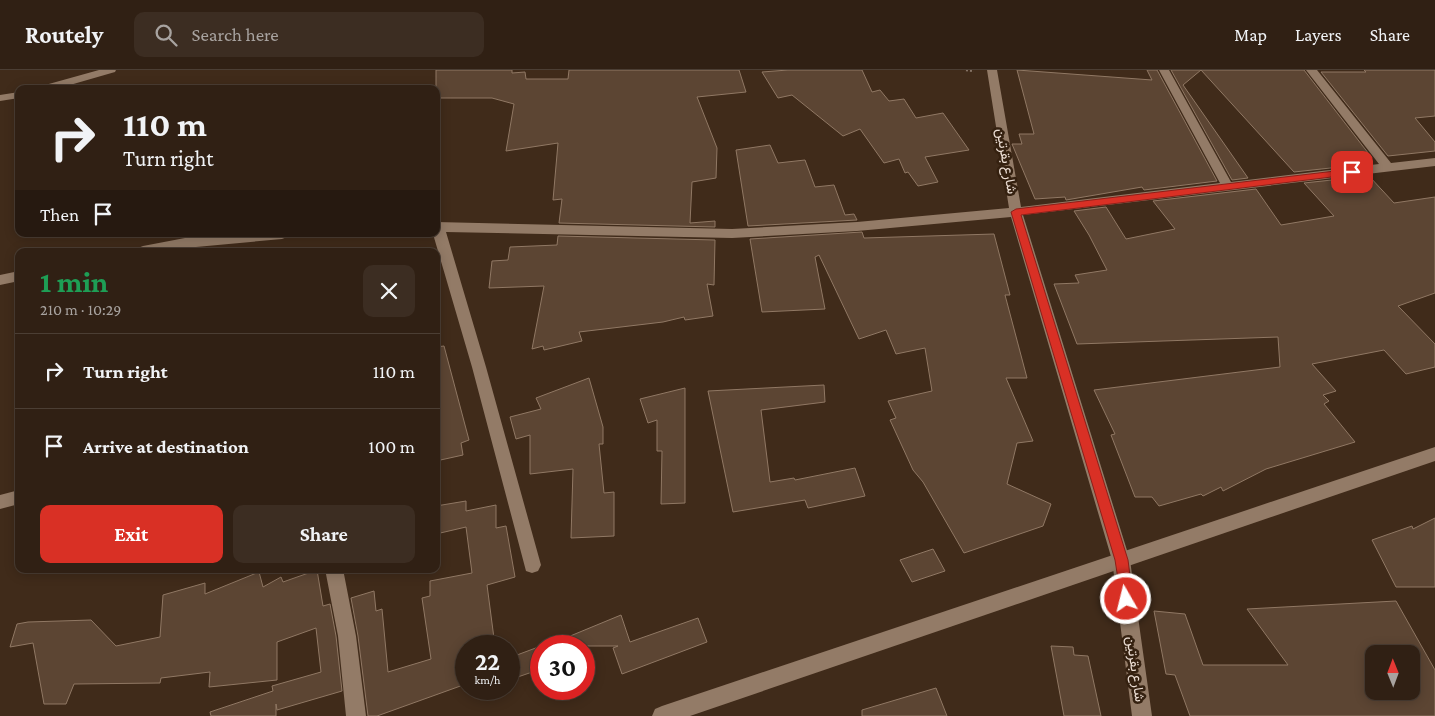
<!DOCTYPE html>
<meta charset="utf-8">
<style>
:root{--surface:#302014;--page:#3c2d22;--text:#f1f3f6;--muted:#a8a3a0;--line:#4b3e34;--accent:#d93025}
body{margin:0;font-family:"Crimson Pro",Vazirmatn,serif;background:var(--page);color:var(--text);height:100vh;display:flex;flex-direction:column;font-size:19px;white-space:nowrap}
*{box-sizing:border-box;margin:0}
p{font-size:16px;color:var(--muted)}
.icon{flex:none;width:28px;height:28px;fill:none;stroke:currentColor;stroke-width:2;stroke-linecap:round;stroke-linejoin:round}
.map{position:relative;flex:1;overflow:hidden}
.details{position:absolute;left:15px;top:178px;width:425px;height:325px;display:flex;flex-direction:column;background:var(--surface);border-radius:10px;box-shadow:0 2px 12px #0003,0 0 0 1px var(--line)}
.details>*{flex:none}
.banner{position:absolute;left:15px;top:15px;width:425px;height:152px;border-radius:10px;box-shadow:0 2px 12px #0003,0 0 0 1px var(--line);background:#302014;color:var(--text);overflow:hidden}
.needle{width:32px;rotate:359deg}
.fabs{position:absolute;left:1365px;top:575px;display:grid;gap:10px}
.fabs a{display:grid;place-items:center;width:55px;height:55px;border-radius:10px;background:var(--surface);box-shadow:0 2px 12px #0003,0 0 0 1px var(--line);font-size:25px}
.speed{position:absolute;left:455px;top:565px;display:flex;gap:10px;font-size:25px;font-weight:700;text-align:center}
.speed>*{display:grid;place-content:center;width:65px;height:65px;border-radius:50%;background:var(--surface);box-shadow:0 2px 12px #0003,0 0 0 1px var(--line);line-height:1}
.speed small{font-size:12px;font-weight:400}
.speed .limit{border:8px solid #d22;background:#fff;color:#111}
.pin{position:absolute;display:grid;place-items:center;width:42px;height:42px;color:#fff;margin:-21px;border-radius:10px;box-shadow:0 2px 8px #0006}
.me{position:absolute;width:55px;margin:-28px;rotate:352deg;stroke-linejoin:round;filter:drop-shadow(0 0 4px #0008)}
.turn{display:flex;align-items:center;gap:18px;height:105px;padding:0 25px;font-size:22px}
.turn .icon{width:65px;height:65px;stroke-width:2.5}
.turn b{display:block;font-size:35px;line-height:42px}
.then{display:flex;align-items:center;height:48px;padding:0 25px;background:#0003;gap:10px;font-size:19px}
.round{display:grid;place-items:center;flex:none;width:52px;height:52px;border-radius:10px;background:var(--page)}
.head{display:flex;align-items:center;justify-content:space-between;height:85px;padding:0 25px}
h1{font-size:30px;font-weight:700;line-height:38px;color:#1e9e55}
.primary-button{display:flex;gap:10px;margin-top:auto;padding:10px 25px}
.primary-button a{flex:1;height:58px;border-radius:10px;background:var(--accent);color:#fff;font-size:20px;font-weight:700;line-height:58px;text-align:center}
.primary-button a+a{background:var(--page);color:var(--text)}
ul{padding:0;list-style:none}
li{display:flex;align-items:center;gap:15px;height:75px;padding:0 25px;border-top:1px solid var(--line)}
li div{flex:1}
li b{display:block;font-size:19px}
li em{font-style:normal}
header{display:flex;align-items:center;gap:30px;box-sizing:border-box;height:70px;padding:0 25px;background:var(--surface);border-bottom:1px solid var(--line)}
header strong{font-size:24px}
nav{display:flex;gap:28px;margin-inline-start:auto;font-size:18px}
.search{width:350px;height:45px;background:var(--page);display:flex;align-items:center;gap:12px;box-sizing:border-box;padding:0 18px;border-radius:10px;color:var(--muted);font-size:19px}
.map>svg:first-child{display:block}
.building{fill:#5c4533;stroke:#907864;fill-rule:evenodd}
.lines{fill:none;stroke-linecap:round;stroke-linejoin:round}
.path{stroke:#867466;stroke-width:2.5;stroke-dasharray:2 2;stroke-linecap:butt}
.street{fill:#937b67;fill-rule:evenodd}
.secondary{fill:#937b67;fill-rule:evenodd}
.route{fill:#d93025;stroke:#8d1f18}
.labels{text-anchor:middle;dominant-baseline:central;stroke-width:5;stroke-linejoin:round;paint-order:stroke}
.street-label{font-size:14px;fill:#ecded4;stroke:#352110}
</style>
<header>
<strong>Routely</strong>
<div class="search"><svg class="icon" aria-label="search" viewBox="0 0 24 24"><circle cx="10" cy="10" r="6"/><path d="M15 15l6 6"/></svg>Search here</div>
<nav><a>Map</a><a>Layers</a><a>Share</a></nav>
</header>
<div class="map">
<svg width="1435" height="646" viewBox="0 0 1435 646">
<rect width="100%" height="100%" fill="#402b1a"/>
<!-- building -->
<g class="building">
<polygon points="436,0 512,0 512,3 525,2 526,9 568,9 569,0 739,0 746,22 697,27 717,78 716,108 692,112 690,153 715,151 715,157 559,153 562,129 553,130 558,73 506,81 514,34 492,28 436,28"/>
<polygon points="788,0 862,0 872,22 880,20 889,31 904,29 916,48 943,43 969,80 925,87 938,112 918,116 908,102 905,103 899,89 884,93 860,59 843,66 792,25 778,28 762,2"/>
<polygon points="1017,0 1152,10 1147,0 1157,0 1217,111 1144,120 1142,117 1066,130 1065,127 1035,129 1012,74 1022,74 1019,64 1034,64"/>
<polygon points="1171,0 1304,0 1372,88 1354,90 1358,95 1294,102 1201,0 1183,15 1248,108 1232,110"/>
<polygon points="1364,0 1435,0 1435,46 1415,48 1435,72 1435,81 1388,86 1321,2 1366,2"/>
<polygon points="770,75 778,93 805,90 815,117 834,115 845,145 854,144 857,150 748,156 736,80"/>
<polygon points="1369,106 1394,133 1435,127 1435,223 1398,236 1435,274 1435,297 1406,304 1384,280 1312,294 1336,321 1323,325 1329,331 1324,334 1355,372 1266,399 1223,421 1221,417 1203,426 1201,424 1159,436 1152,427 1135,427 1111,365 1115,364 1094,320 1280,297 1278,267 1077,274 1054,214 1079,213 1075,205 1107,200 1089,165 1074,141 1106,137 1126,169 1175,159 1153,131 1256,119 1281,155 1334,146 1304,113"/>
<polygon points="862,162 864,168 994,164 1010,225 1005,225 1027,308 1006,308 1033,371 1017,373 1007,414 1051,434 1043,456 964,483 923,412 913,400 890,350 896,348 888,331 932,321 925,278 896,284 886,260 859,269 819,185 815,187 825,239 762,242 750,169"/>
<polygon points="558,166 715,170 714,215 707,214 713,246 685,250 684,247 663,252 579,262 582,271 544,280 543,276 532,279 544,216 489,218 492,191 508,190 510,177 557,175"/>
<polygon points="444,276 469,370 461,373 463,385 436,391 436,277"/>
<polygon points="589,308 603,357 603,374 599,374 604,423 614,422 614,466 571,468 573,399 530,404 530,365 516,369 510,347 541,339 536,328"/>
<polygon points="824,315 825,332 761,340 770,412 794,408 795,410 855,398 865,426 808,438 805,430 733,442 708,321"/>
<polygon points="685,318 685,433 661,434 662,381 657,381 657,350 648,353 640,329"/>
<polygon points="466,431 466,441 496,435 496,458 506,456 515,507 487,515 495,576 466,576 466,614 377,646 368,646 358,566 351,528 374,521 376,541 382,539 388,602 431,589 422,528 430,526 430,511 472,503 466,457 436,464 436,436"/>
<polygon points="1435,448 1435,517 1396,517 1372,470 1412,456 1413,459"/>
<polygon points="933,479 945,501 912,512 900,490"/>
<polygon points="317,500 323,536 330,534 336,566 342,621 277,640 276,634 276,646 211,646 210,642 273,621 272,616 321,602 316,558 277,572 277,610 209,617 210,602 161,608 160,613 74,614 66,634 44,634 33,573 10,577 17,554 28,552 91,550 116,576 160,567 163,525 205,513 205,524 259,502 263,517 281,507 283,512"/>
<path d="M1396,531L1435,600V646H1190L1175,605L1166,604L1154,541L1185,544L1203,595H1288L1247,539ZM1374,584H1411V621H1374Z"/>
<polygon points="621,545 630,572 698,548 707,572 622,604 613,578 618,576 546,576"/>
<polygon points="541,576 541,599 509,610 509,588"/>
<polygon points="1051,576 1073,577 1074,585 1088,586 1101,646 1064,646"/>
<polygon points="936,618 947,646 862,646 862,640"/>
</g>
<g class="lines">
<!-- path -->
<polyline class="path" points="966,0 974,1"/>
<!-- street -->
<g class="street">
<polygon points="99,0 116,0 115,2 56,19 37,19 38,17"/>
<polygon points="987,0 997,0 1021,137 1220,113 1159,0 1169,0 1231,112 1379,94 1306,0 1317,0 1391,93 1435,88 1435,96 1023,145 1130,490 1152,646 1132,646 1112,490 1011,147 857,161 732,168 446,162 486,297 541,495 538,501 532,503 526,501 472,297 433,164 436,164 436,152 732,159 857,152 1009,138"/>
<polygon points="19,22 19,28 0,31 0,25"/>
<polygon points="234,164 288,164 287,167 282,169 185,178 167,181 136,181 138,178 143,176 185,168"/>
<polygon points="19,201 19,211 0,215 0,205"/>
<polygon points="19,420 19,434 0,439 0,425"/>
<polygon points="325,499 343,499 356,566 366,646 346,646 338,566"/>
</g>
<!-- secondary -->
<polygon class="secondary" points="1435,377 1435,391 690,646 652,646 655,639 662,636"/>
</g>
<!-- route -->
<polygon class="route" points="1352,99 1357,102 1356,104 1021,145 1128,490 1133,529 1131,534 1126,536 1122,534 1115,490 1011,142 1016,139"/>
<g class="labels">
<!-- street labels -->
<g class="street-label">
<text transform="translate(1007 91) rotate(80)">شارع بقرتين</text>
<text transform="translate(1136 599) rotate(82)">شارع بقرتين</text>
</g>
</g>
</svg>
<div class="fabs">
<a><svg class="needle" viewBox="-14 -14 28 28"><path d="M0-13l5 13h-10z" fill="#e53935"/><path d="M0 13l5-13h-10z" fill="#a8a3a0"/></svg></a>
</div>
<div class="speed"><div>22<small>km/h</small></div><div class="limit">30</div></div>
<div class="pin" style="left:1352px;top:102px;background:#d93025"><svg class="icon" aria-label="arrive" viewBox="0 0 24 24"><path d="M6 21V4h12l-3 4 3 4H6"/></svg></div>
<svg class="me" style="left:1126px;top:529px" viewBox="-20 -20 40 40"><circle r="17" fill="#d93025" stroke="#fff" stroke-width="3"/><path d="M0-11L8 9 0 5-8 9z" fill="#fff"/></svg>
<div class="banner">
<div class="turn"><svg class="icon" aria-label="right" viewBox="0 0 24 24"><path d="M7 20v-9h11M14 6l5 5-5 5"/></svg><div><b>110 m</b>Turn right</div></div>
<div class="then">Then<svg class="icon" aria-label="arrive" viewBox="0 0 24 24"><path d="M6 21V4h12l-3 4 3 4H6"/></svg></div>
</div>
<section class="details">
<div class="head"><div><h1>1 min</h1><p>210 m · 10:29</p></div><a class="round"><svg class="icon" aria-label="close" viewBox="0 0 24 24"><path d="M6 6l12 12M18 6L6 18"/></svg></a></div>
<ul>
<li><svg class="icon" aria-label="right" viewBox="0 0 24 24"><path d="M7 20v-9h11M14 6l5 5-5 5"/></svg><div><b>Turn right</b></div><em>110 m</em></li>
<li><svg class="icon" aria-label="arrive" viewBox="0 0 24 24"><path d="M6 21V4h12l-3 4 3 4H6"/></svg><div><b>Arrive at destination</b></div><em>100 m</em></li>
</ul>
<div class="primary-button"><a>Exit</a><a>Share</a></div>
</section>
</div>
